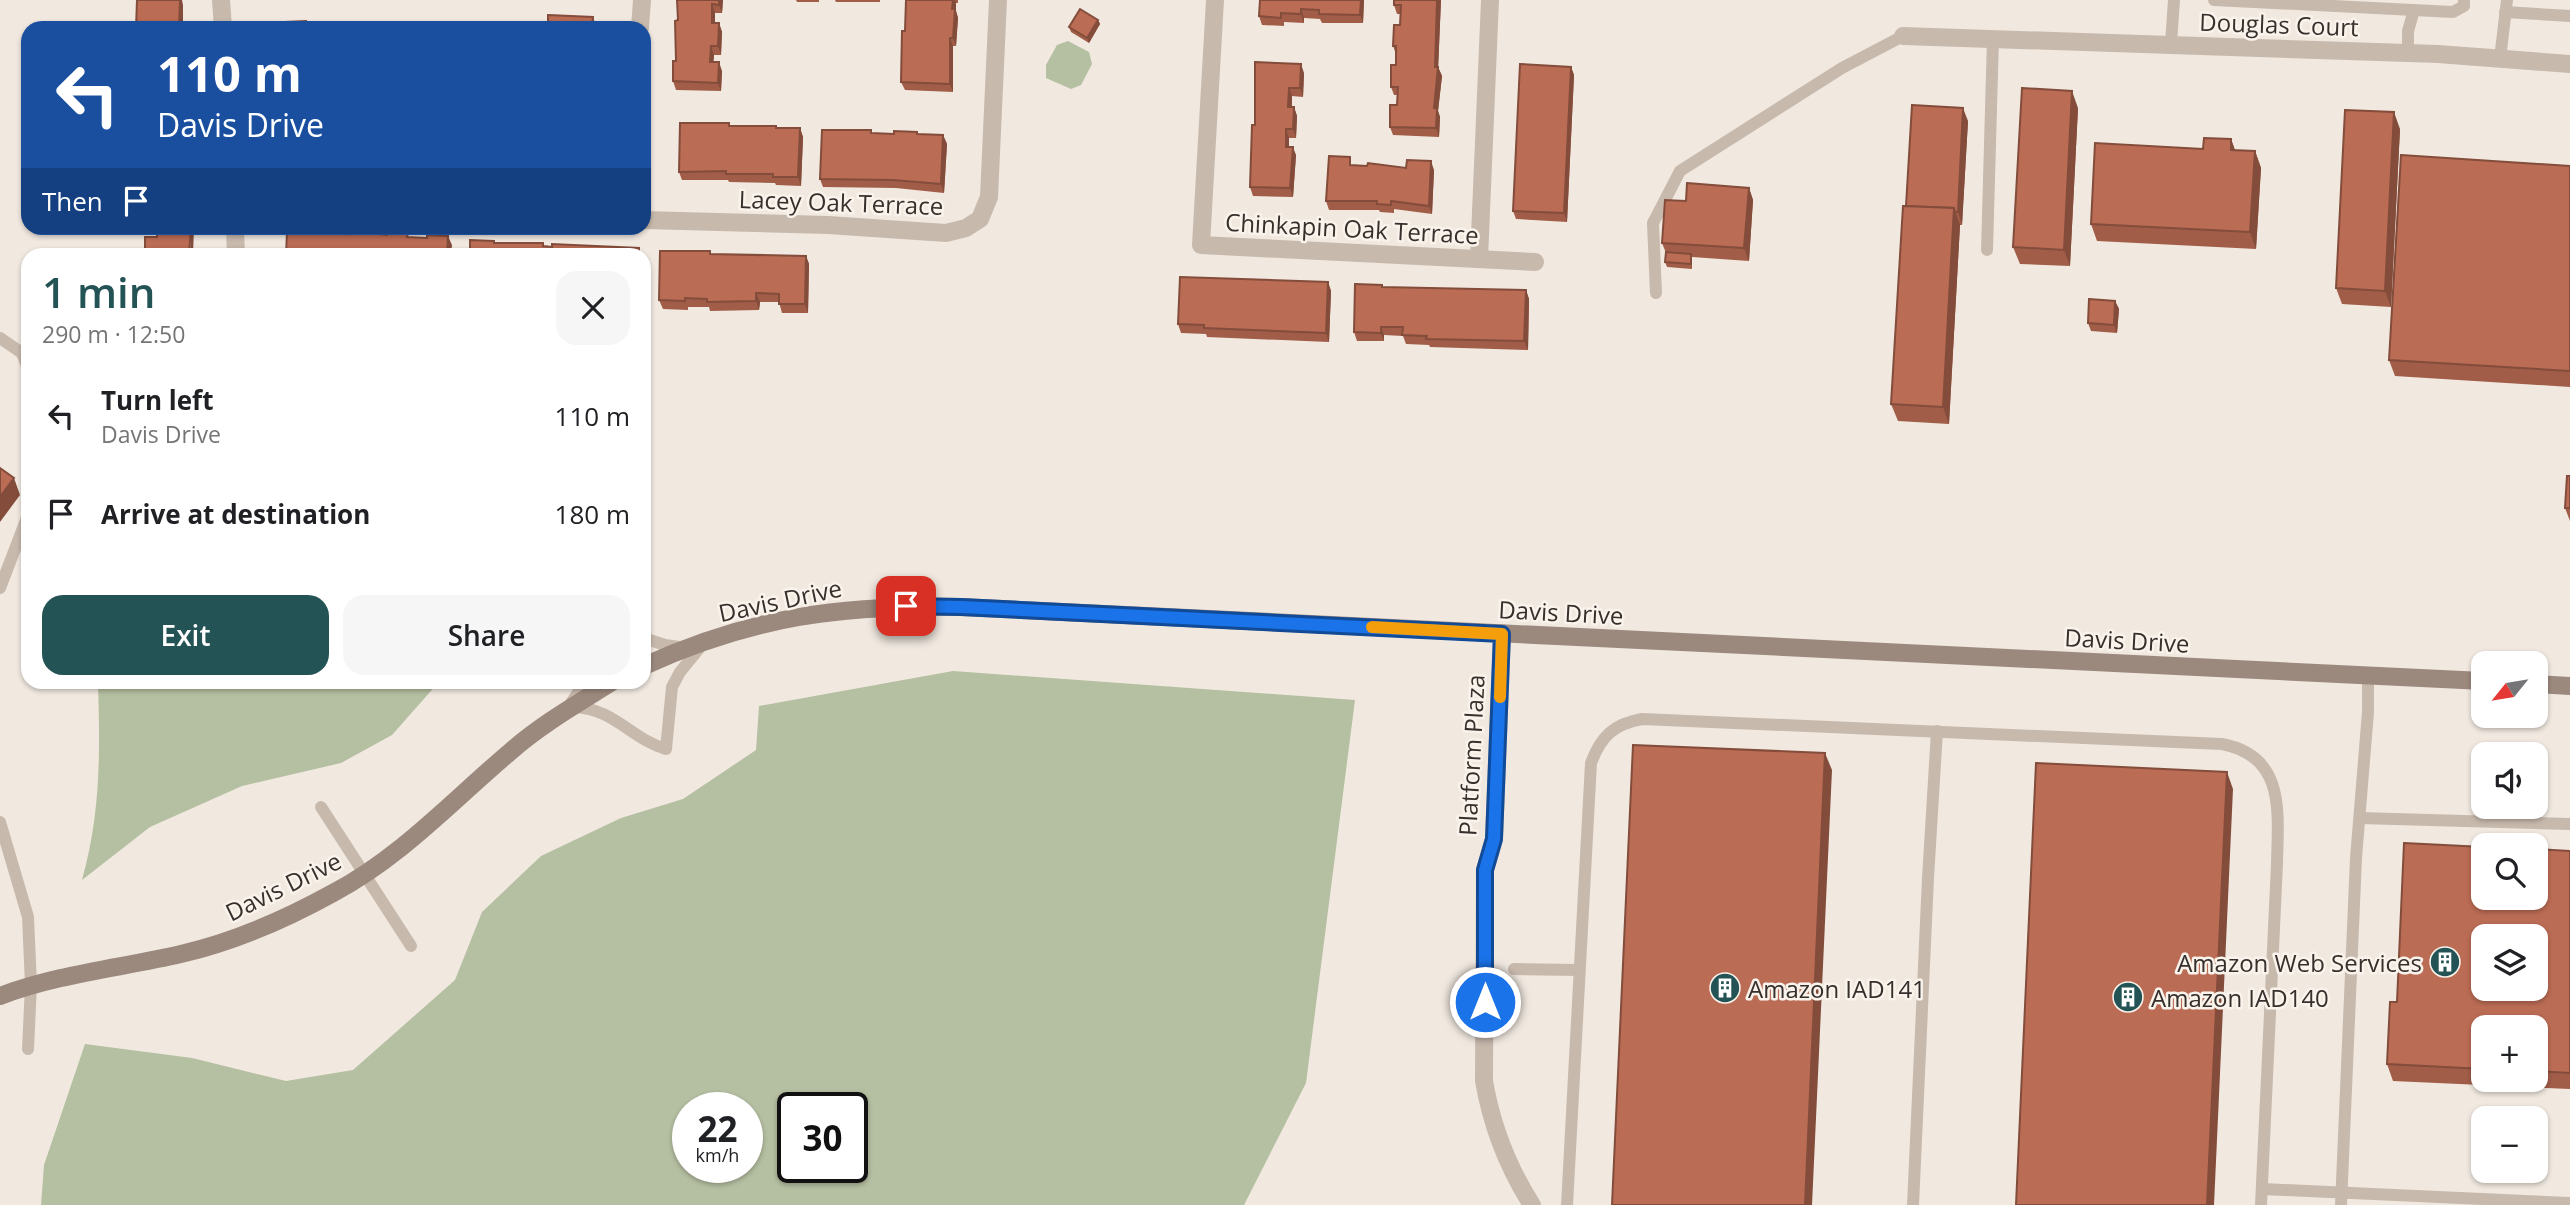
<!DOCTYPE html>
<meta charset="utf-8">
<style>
:root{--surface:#fff;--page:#f6f6f6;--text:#202124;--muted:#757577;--accent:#245355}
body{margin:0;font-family:"Open Sans",sans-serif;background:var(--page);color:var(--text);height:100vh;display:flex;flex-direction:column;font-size:26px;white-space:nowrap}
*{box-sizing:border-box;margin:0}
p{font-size:23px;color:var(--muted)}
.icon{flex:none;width:38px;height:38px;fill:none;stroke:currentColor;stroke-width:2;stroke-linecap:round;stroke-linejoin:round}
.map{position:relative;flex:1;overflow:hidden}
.details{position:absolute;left:21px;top:248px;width:630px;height:441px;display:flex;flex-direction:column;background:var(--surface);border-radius:21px;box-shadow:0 2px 5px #0004}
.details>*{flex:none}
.hud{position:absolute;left:21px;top:21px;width:630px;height:214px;border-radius:21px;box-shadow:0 2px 5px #0004;background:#1a4fa0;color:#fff;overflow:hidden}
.needle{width:46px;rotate:240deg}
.tools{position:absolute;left:2471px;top:651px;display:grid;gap:14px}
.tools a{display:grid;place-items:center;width:77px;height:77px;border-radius:14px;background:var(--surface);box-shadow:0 2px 5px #0004;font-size:35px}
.speed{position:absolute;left:672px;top:1092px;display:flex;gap:14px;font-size:35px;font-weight:700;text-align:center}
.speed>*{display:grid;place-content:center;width:91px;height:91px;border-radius:50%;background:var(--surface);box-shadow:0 2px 5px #0004;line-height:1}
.speed small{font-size:18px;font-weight:400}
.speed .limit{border:4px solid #111;border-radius:10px;background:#fff;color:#111}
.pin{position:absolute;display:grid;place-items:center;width:60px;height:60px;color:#fff;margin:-30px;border-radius:14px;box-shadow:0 4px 10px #0006}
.me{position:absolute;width:77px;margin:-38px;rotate:0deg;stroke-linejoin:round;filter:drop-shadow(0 0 5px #0008)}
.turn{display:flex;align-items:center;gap:24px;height:147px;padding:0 21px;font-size:32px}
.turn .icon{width:91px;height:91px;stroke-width:2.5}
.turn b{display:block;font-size:49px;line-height:60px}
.then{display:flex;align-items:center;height:66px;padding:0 21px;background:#0003;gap:14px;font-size:26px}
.round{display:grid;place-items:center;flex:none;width:74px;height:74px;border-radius:21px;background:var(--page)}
.head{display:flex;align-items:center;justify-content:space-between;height:119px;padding:0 21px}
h1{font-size:42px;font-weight:600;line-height:52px;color:var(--accent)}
.cta{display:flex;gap:14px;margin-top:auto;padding:14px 21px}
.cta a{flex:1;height:80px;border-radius:21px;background:var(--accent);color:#fff;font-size:28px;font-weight:600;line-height:80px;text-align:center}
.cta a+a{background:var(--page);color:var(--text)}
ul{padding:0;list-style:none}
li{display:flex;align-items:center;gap:21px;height:98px;padding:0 21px}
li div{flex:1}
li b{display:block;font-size:26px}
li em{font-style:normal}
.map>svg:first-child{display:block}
.green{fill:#b5bfa1;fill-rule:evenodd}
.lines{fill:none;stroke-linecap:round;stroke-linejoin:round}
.lane{stroke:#c8b9ad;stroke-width:12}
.street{stroke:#c8b9ad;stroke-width:18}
.secondary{stroke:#9c897e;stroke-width:18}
.wall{fill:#a15d48;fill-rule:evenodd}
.shaded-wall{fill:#834c3b}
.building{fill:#bb6c54;stroke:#834c3b;stroke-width:2;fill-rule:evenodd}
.route-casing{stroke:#114b97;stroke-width:18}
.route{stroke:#1a73e8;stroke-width:12}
.slow{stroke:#f59e0b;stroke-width:12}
.labels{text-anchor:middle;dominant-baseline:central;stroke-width:5;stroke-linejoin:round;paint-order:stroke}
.street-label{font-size:24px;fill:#372f2b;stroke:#f9f3ec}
.poi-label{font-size:24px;fill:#372f2b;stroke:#f9f3ec;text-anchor:start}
</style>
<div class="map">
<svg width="2570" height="1205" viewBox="0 0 2570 1205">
<rect width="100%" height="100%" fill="#f1e9e0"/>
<!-- green -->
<g class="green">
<polygon points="1068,41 1089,52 1092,64 1081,85 1071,89 1046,78 1046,65 1057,45"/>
<path d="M953,671L1355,700L1306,1083L1244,1205H41L44,1165L85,1044L192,1058L286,1081L353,1070L455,980L482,912L541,856L621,818L683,799L756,750L759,706ZM688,1108H747V1167H688ZM793,1108H852V1167H793Z"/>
<path d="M98,683V682L438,683L392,735L341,763L242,786L150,827L82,880C101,812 100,752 98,683Z"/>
</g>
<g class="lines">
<!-- lane -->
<g class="lane">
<polyline points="2214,0 2453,12 2464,6 2464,0"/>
<polyline points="2505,12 2570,16"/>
<polyline points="2171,44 2174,0"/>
<polyline points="2408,53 2408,31 2414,10"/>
<polyline points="2500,59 2507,0"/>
<polyline points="1987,250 1993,38"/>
<polyline points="1656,293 1653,223 1680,171 1842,68 1903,36"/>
<polyline points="0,338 22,353 28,369"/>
<polyline points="0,588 28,515"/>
<polyline points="644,638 665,645 686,648"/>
<polyline points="569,706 585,682"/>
<path d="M572,707C615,708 629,738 666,749L672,687L680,672L702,645"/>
<polyline points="321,807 411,946"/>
<polyline points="2360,818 2570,824"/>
<polyline points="0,822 28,917 31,985 28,1049"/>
<polyline points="1514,969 1579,970"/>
<polyline points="2262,1189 2570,1203"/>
<path d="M1567,1205L1591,763C1601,736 1614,724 1642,719L2222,744C2286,756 2278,813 2277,864L2261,1205"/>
<polyline points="1913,1205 1928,878 1937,731"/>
<polyline points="2341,1205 2356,858 2368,712 2368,676"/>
</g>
<!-- street -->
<g class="street">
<polyline points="221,0 223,28"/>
<polyline points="1215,0 1201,245 1535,262"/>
<polyline points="640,28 642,0"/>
<polyline points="1903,36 2438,54 2570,64"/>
<polyline points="644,220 828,225 946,233 966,228 980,219 989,197 998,0"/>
<polyline points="235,228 236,256"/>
<polyline points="1479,259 1490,0"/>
<path d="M1502,633L1494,839L1485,870L1484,1081C1492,1127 1507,1166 1532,1205"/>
</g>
<!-- secondary -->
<g class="secondary">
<path d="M644,666C753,616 843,605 961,607L2483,681"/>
<polyline points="2536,684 2570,686"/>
<path d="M0,996C58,974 120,968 181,954C233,942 286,919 333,893C401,857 453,800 511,751C542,724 577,704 612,682"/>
</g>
</g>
<!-- wall -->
<g class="wall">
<polygon points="677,0 723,0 722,13 715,13 715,23 719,23 722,32 721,55 714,55 713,62 722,71 721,91 676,90 673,81 676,61 678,20"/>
<polygon points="796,0 819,0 819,2 797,2"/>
<polygon points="835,0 880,0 880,2 836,2"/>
<polygon points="906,0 958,0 958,3 956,3 956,11 958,18 956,46 953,46 953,92 905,90 901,82 905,31"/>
<polygon points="1260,0 1364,0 1363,23 1322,23 1320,19 1304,18 1304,23 1284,22 1284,26 1262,25 1259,16"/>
<polygon points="1441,0 1438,67 1442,76 1438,111 1440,117 1439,137 1393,135 1390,127 1397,105 1398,95 1394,95 1391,87 1396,65 1396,54 1393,46 1400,25 1401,14 1397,14 1394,5"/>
<polygon points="1098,20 1100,24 1089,43 1071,32 1069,27"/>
<polygon points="1571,67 1574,75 1567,222 1516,219 1513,211"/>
<polygon points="1304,73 1303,97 1292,96 1292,107 1294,107 1297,116 1296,138 1289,138 1289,147 1296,155 1293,197 1253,196 1250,187 1255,125"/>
<polygon points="2078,108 2070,266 2020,264 2013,247"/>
<polygon points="1968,121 1962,225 1960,225 1949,424 1898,421 1891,404 1906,206"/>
<polygon points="729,123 730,126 800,128 803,137 801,186 776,185 775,183 729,182 728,180 682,180 679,172"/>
<polygon points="2400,129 2391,307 2342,304 2336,288"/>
<polygon points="872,133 943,135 947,144 944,193 896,188 823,187 820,179"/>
<polygon points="2231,139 2235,150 2255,151 2261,168 2256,249 2097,241 2091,224 2203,149"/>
<polygon points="1353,166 1434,170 1432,214 1394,209 1394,213 1380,212 1379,210 1329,210 1326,201"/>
<polygon points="2570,166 2570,387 2395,376 2389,360"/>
<polygon points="1749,188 1753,200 1749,261 1692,257 1692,269 1667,267 1665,262 1666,253 1662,243 1686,201"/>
<polygon points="710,251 711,254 806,256 809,264 808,313 782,313 779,302 760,302 759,310 710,311 709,307 688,307 688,310 663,309 659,300"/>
<polygon points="1328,282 1331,291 1329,342 1207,337 1206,334 1181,333 1178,324"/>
<polygon points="1382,285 1383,287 1526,290 1529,299 1528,350 1430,347 1429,345 1406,344 1403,336 1384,335 1384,341 1357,341 1354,332"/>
<polygon points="2115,301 2119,309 2117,333 2091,331 2088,323"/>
<polygon points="2570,476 2570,521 2565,508"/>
<path d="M2570,851V1089L2393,1081L2387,1064L2397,1002ZM2483,1027H2536V1080H2483Z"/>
</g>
<!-- shaded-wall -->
<g class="shaded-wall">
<polygon points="180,0 182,0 183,5 183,28 179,28"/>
<polygon points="719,0 723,0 722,13 719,5"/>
<polygon points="953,0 955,0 956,3 956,11 958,18 956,46 953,38"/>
<polygon points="1361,0 1364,0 1363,23 1360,15"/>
<polygon points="1437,0 1441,0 1438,72 1438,67 1442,76 1438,111 1440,117 1439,137 1436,128 1434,108"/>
<polygon points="712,4 715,13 715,32 712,23"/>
<polygon points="1301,9 1304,18 1304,23 1301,14"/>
<polygon points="593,17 596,26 596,28 592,28"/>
<polygon points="1098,20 1100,24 1089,43 1087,38"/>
<polygon points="719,23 722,32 721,55 718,46"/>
<polygon points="950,38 953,46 953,92 950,84"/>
<polygon points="711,46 714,55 713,71 710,62"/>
<polygon points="719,62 722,71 721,91 718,83"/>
<polygon points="1301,64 1304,73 1303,97 1300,88"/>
<polygon points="1571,67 1574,75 1567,222 1564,213"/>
<polygon points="1289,88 1292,96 1291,116 1288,107"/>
<polygon points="2072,91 2078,108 2070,266 2064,250"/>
<polygon points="1294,107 1297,116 1296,138 1293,129"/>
<polygon points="1963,108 1968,121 1962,225 1958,212"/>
<polygon points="2394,112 2400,129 2391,307 2385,291"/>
<polygon points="800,128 803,137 801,186 798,177"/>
<polygon points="1286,129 1289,138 1289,155 1286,147"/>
<polygon points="943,135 947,144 944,193 941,184"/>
<polygon points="2231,139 2237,156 2231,150"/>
<polygon points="1293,147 1296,155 1293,197 1290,188"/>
<polygon points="2255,151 2261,168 2256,249 2250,232"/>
<polygon points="1431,161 1434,170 1432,214 1429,206"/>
<polygon points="1749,188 1753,200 1749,261 1744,248"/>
<polygon points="1954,208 1960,225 1949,424 1943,407"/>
<polygon points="191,228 194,228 193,255 190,256"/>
<polygon points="448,236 452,245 451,256 447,256"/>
<polygon points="806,256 809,264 808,313 805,304"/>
<polygon points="1328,282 1331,291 1329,342 1326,333"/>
<polygon points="1526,290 1529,299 1528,350 1524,341"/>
<polygon points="756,293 760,302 759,310 756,301"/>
<polygon points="2115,301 2119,309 2117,333 2114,325"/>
<polygon points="1381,327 1384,335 1384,341 1381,333"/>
<polygon points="14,478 20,495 0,522 0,497"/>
<polygon points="1825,753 1832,770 1812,1205 1805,1205"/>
<polygon points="2227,772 2233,789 2214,1205 2207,1205"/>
</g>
<!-- building -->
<g class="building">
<polygon points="137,0 180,0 179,28 136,28"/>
<polygon points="677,0 719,0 719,5 712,4 712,23 719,23 718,46 711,46 710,62 719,62 718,83 673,81 673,61 676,61 675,21 678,20"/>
<polygon points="906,0 953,0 952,9 955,9 953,38 950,38 950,84 901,82 902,31 905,31"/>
<polygon points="1260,0 1361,0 1360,15 1319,14 1319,10 1301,9 1301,14 1281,13 1281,18 1259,16"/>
<polygon points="1394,0 1437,0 1435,67 1438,67 1434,108 1437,108 1436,128 1390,127 1390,105 1397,105 1398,87 1391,87 1391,65 1396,65 1396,46 1393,46 1394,25 1400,25 1401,5 1394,5"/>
<polygon points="1080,9 1098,20 1087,38 1069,27"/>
<polygon points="548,15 593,17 592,28 548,28"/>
<polygon points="306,21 306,28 263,28 263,23"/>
<polygon points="1255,62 1301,64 1300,88 1289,88 1288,107 1294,107 1293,129 1286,129 1286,147 1293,147 1290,188 1250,187 1252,125 1255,125"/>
<polygon points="1520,64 1571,67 1564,213 1513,211"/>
<polygon points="2022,88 2072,91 2064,250 2013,247"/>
<polygon points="1912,105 1963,108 1958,212 1955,212 1954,208 1906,206"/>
<polygon points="2345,110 2394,112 2385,291 2336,288"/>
<polygon points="680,123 729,123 729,126 776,126 776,128 800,128 798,177 773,177 773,174 726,174 726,171 679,172"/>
<polygon points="822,130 871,130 871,133 894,134 894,131 917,132 917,134 943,135 941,184 893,180 820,179"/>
<polygon points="2204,138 2231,139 2231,150 2255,151 2250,232 2091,224 2095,143 2203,149"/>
<polygon points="2401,155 2570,166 2570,371 2389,360"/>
<polygon points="1329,156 1350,157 1350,165 1367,166 1368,163 1406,168 1407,160 1431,161 1429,206 1391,201 1391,205 1377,204 1377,201 1326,201"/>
<polygon points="1687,183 1749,188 1744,248 1662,243 1665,200 1686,201"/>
<polygon points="1903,206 1954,208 1943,407 1891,404"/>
<polygon points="157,228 191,228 189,254 193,254 193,256 145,256 145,237 157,237"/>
<polygon points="307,229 347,234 347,231 387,235 387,233 408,234 407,237 427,238 427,235 448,236 447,256 286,256 287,231 307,233"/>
<polygon points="470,240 494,241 494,243 543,243 543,246 552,247 552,244 639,248 639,256 470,256"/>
<polygon points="660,251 710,251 710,254 806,256 805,304 779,304 779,294 756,293 756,301 707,302 707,299 685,298 685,301 659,300"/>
<polygon points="1666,252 1691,254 1691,264 1665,262"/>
<polygon points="1180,277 1328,282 1326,333 1204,328 1204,325 1178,324"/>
<polygon points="1355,284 1382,285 1382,287 1526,290 1524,341 1426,339 1427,336 1402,335 1403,327 1381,327 1381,333 1354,332"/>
<polygon points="2089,299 2115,301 2114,325 2088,323"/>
<polygon points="0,468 14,478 0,497"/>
<polygon points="2567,476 2570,476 2570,508 2565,508"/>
<polygon points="1633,745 1825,753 1805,1205 1612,1205"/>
<polygon points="2036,763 2227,772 2207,1205 2016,1205"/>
<path d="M2404,843L2483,847V898H2536V849L2570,851V1073L2536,1071V1027H2483V1069L2387,1064L2390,1002H2397ZM2483,936H2536V989H2483Z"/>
</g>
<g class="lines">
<!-- route casing -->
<g class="route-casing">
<polyline id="route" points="906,606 961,607 1502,634 1494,839 1485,870 1485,1002"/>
</g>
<!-- route -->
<use href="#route" class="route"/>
<!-- slow -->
<polyline class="slow" points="1372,627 1502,634 1500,697"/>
</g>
<!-- icons -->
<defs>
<g id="building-disc" transform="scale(1.575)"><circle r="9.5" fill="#245355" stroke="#f9f3ec"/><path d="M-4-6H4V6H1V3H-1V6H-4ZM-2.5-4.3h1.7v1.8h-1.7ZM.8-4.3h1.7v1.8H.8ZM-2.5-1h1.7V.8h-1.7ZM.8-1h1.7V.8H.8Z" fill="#fff"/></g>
</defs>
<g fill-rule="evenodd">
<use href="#building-disc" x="2445" y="962"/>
<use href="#building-disc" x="1725" y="988"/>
<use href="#building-disc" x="2128" y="997"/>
</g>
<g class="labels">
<!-- street labels -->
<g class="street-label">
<text transform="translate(2279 24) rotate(2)">Douglas Court</text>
<text transform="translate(841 202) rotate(2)">Lacey Oak Terrace</text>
<text transform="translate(1352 228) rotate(3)">Chinkapin Oak Terrace</text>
<text transform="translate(780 600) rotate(-12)">Davis Drive</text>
<text transform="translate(1561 612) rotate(3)">Davis Drive</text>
<text transform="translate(2127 640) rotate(3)">Davis Drive</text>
<text transform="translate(1471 755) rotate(-87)">Platform Plaza</text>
<text transform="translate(283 886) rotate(-26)">Davis Drive</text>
</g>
<!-- poi labels -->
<g class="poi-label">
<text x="2422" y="962" text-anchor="end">Amazon Web Services</text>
<text x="1748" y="988">Amazon IAD141</text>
<text x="2151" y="997">Amazon IAD140</text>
</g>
</g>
</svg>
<div class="tools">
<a><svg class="needle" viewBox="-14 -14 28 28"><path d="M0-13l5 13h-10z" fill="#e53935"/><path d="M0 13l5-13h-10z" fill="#757577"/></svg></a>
<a><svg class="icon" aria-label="sound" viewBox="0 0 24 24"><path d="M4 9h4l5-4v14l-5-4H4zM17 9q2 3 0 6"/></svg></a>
<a><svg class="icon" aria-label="search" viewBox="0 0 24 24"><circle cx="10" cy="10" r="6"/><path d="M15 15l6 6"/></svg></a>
<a><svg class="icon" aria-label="layers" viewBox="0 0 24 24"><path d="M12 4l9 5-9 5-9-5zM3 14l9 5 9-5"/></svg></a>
<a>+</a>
<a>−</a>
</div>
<div class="speed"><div>22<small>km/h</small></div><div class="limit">30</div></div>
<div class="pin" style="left:906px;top:606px;background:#d93025"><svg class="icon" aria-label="arrive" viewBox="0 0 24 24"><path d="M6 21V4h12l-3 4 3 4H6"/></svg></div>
<svg class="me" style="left:1485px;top:1002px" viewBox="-20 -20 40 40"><circle r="17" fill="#1a73e8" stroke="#fff" stroke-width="3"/><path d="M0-11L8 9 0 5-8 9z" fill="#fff"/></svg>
<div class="hud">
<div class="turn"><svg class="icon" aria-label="left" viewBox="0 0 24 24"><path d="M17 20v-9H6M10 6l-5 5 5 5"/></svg><div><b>110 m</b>Davis Drive</div></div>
<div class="then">Then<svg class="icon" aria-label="arrive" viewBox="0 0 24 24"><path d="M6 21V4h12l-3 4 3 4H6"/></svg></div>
</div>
<section class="details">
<div class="head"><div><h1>1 min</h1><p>290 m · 12:50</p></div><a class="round"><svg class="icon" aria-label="close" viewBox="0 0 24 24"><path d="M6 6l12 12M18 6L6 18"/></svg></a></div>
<ul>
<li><svg class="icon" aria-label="left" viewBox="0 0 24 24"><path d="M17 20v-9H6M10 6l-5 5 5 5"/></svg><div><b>Turn left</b><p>Davis Drive</p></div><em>110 m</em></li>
<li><svg class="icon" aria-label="arrive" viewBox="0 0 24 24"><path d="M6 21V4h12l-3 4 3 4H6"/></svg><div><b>Arrive at destination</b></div><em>180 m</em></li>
</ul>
<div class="cta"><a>Exit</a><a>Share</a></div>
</section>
</div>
